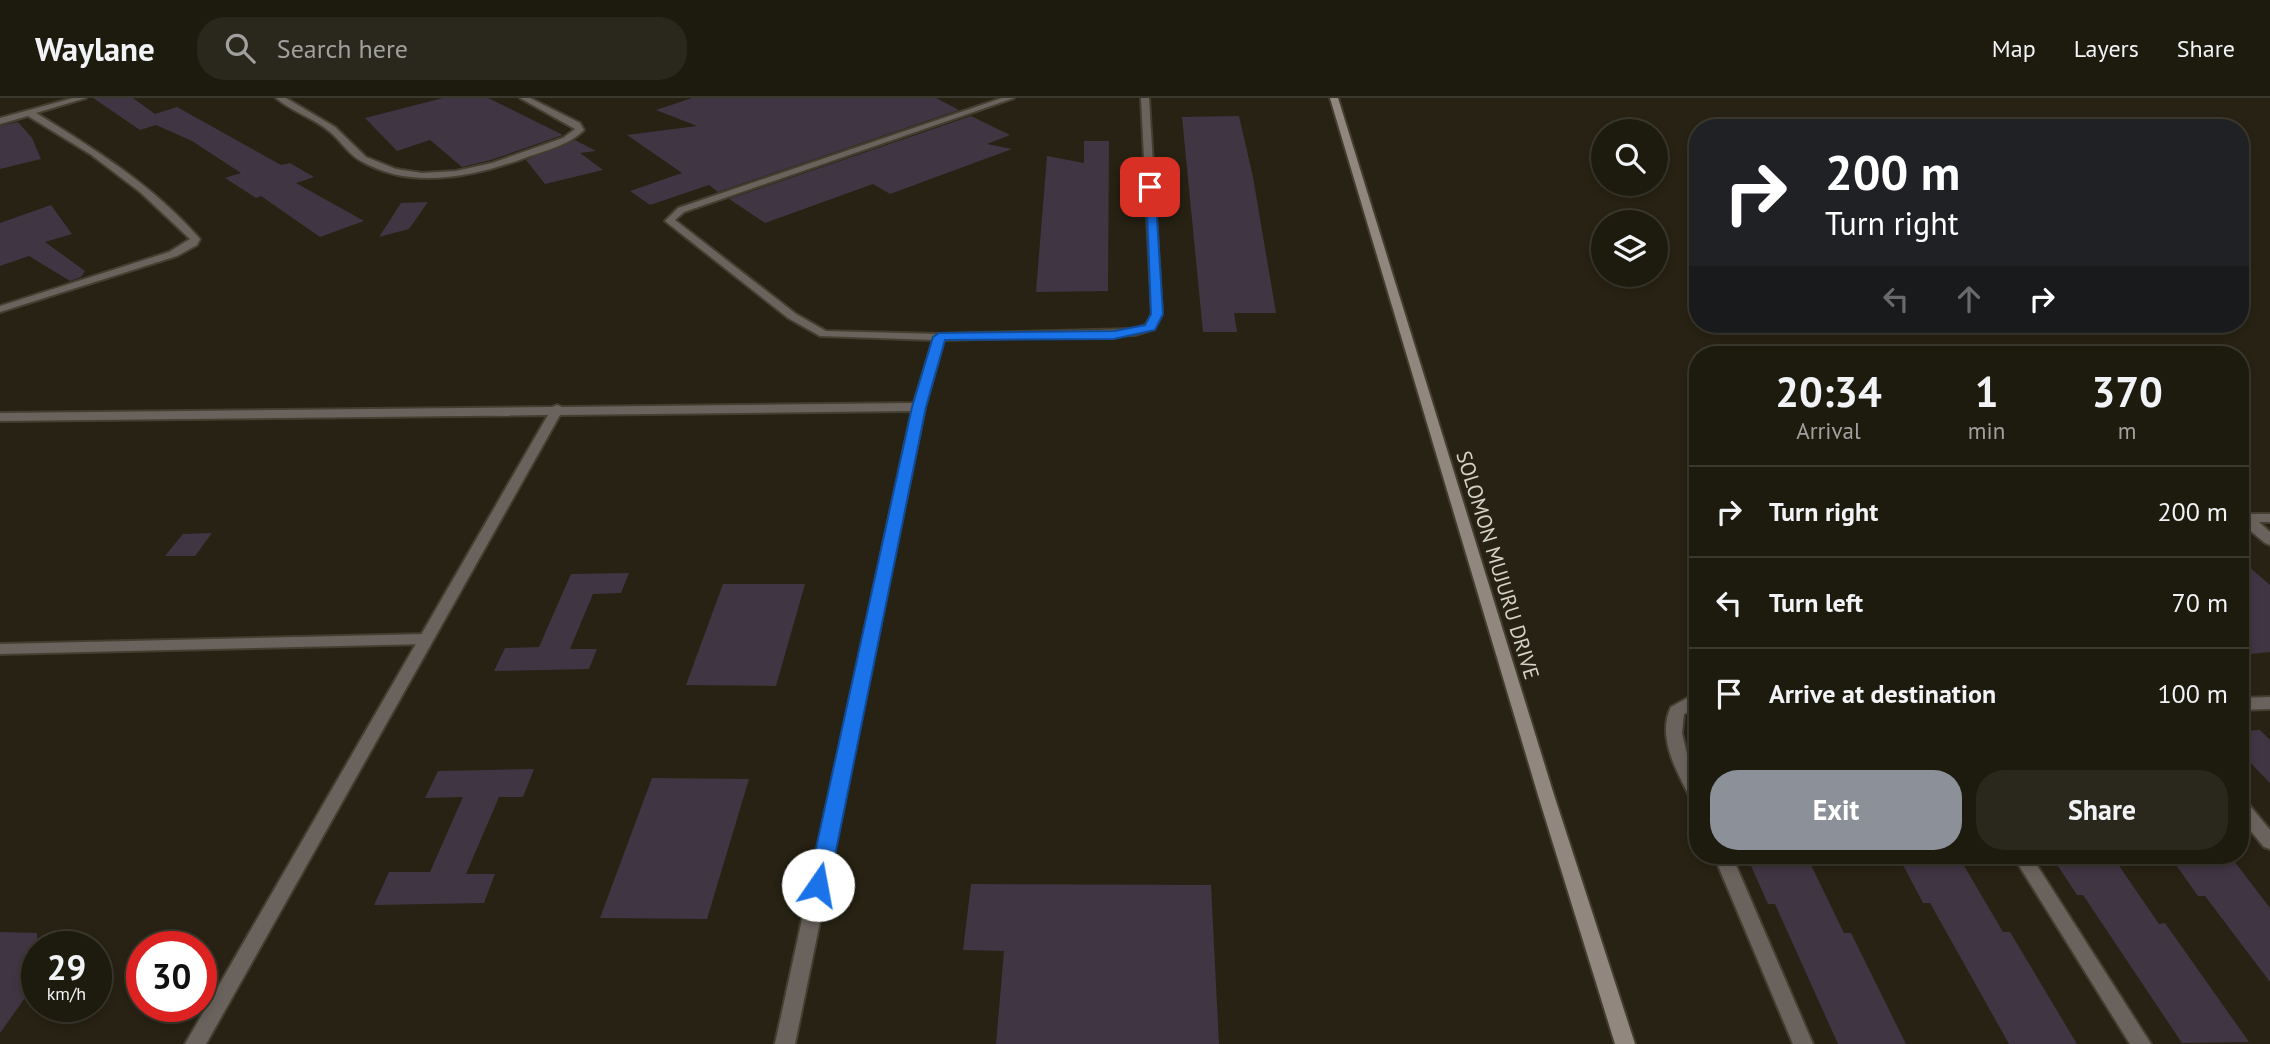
<!DOCTYPE html>
<style>
:root{--surface:#1d1a0e;--page:#2a271c;--text:#f1f3f6;--muted:#a0a19e;--line:#3b382e;--accent:#8c9099}
body{margin:0;font-family:"PT Sans",sans-serif;background:var(--page);color:var(--text);height:100vh;display:flex;flex-direction:column;font-size:26px;white-space:nowrap}
*{box-sizing:border-box;margin:0}
p{font-size:23px;color:var(--muted)}
.icon{flex:none;width:38px;height:38px;fill:none;stroke:currentColor;stroke-width:2;stroke-linecap:round;stroke-linejoin:round}
.map{position:relative;flex:1;overflow:hidden}
.side{position:absolute;left:1689px;top:248px;width:560px;height:518px;display:flex;flex-direction:column;background:var(--surface);border-radius:28px;box-shadow:0 4px 10px #0003,0 0 0 2px var(--line)}
.side>*{flex:none}
.banner{position:absolute;left:1689px;top:21px;width:560px;height:214px;border-radius:28px;box-shadow:0 4px 10px #0003,0 0 0 2px var(--line);background:#202124;color:#fff;overflow:hidden}
.controls{position:absolute;left:1591px;top:21px;display:grid;gap:14px}
.controls a{display:grid;place-items:center;width:77px;height:77px;border-radius:50%;background:var(--surface);box-shadow:0 4px 10px #0003,0 0 0 2px var(--line);font-size:35px}
.speed{position:absolute;left:21px;top:833px;display:flex;gap:14px;font-size:35px;font-weight:700;text-align:center}
.speed>*{display:grid;place-content:center;width:91px;height:91px;border-radius:50%;background:var(--surface);box-shadow:0 4px 10px #0003,0 0 0 2px var(--line);line-height:1}
.speed small{font-size:18px;font-weight:400}
.speed .limit{border:10px solid #d22;background:#fff;color:#111}
.pin{position:absolute;display:grid;place-items:center;width:60px;height:60px;color:#fff;margin:-30px;border-radius:14px;box-shadow:0 4px 10px #0006}
.me{position:absolute;width:77px;margin:-38px;rotate:12deg;stroke-linejoin:round;filter:drop-shadow(0 0 5px #0008)}
.turn{display:flex;align-items:center;gap:24px;height:147px;padding:0 21px;font-size:32px}
.turn .icon{width:91px;height:91px;stroke-width:2.5}
.turn b{display:block;font-size:49px;line-height:60px}
.lanes{display:flex;align-items:center;height:66px;padding:0 21px;background:#0003;justify-content:center;gap:35px;direction:ltr}
.lanes .off{opacity:.35}
.eta{display:flex;justify-content:space-evenly;align-items:center;height:119px;text-align:center}
.eta b{font-size:42px;font-weight:600;line-height:49px}
.button{display:flex;gap:14px;margin-top:auto;padding:14px 21px}
.button a{flex:1;height:80px;border-radius:28px;background:var(--accent);color:#fff;font-size:28px;font-weight:600;line-height:80px;text-align:center}
.button a+a{background:var(--page);color:var(--text)}
ul{padding:0;list-style:none}
li{display:flex;align-items:center;gap:21px;height:91px;padding:0 21px;border-top:2px solid var(--line)}
li div{flex:1}
li b{display:block;font-size:26px}
li em{font-style:normal}
header{display:flex;align-items:center;gap:42px;box-sizing:border-box;height:98px;padding:0 35px;background:var(--surface);border-bottom:2px solid var(--line)}
header strong{font-size:33px}
nav{display:flex;gap:38px;margin-inline-start:auto;font-size:24px}
.search{width:490px;height:63px;background:var(--page);display:flex;align-items:center;gap:18px;box-sizing:border-box;padding:0 24px;border-radius:28px;color:var(--muted);font-size:26px}
.map>svg:first-child{display:block}
.building{fill:#403543}
.lines{fill:none;stroke-linecap:round;stroke-linejoin:round}
.lane-casing{stroke:#433e30;stroke-width:4}
.street-casing{stroke:#433e30;stroke-width:4}
.secondary-casing{stroke:#433e30;stroke-width:4}
.lane{fill:#6a635d;fill-rule:evenodd}
.street{fill:#6a635d;fill-rule:evenodd}
.secondary{fill:#92877e;fill-rule:evenodd}
.route{fill:#1a73e8;stroke:#114b97;stroke-width:2}
.labels{text-anchor:middle;dominant-baseline:central;stroke-width:7;stroke-linejoin:round;paint-order:stroke}
.street-label{font-size:21px;fill:#d6d2c8;stroke:#272213}
</style>
<header>
<strong>Waylane</strong>
<div class="search"><svg class="icon" aria-label="search" viewBox="0 0 24 24"><circle cx="10" cy="10" r="6"/><path d="M15 15l6 6"/></svg>Search here</div>
<nav><a>Map</a><a>Layers</a><a>Share</a></nav>
</header>
<div class="map">
<svg width="2270" height="946" viewBox="0 0 2270 946">
<rect width="100%" height="100%" fill="#272213"/>
<!-- building -->
<g class="building">
<polygon points="93,0 133,0 155,16 177,9 281,67 290,65 314,79 296,85 364,123 320,139 261,98 256,100 225,80 241,75 192,43 156,27 140,32"/>
<polygon points="443,0 488,0 563,37 491,62 462,69 430,42 397,53 365,20"/>
<polygon points="692,0 936,0 959,12 718,94 709,87 650,107 630,93 682,75 627,37 697,28 656,12"/>
<polygon points="971,18 1010,37 987,46 1012,51 890,96 873,86 765,125 729,101"/>
<polygon points="1239,18 1253,79 1276,215 1234,215 1237,234 1203,234 1182,19"/>
<polygon points="18,24 32,40 41,61 0,71 0,28"/>
<polygon points="575,42 596,53 580,55 603,72 545,86 526,62"/>
<polygon points="1084,43 1109,43 1108,193 1036,194 1047,58 1084,65"/>
<polygon points="428,104 409,131 379,139 401,105"/>
<polygon points="51,107 72,136 45,144 85,173 81,179 70,183 29,158 0,168 0,125"/>
<polygon points="212,435 195,458 165,458 183,436"/>
<polygon points="2240,461 2270,487 2270,554 2240,557"/>
<polygon points="629,475 621,495 593,496 570,551 597,551 589,571 494,573 505,550 539,549 571,476"/>
<polygon points="723,486 805,486 776,588 686,587"/>
<polygon points="2260,632 2270,642 2270,685 2240,654 2240,633"/>
<polygon points="534,671 523,699 499,699 466,776 495,776 484,805 374,807 389,774 430,774 463,699 425,700 438,673"/>
<polygon points="652,680 749,681 707,821 600,820"/>
<polygon points="2052,759 2113,759 2159,826 2165,825 2249,944 2182,945 2083,797 2077,797"/>
<polygon points="2231,759 2270,810 2270,884 2205,798 2198,798 2171,760"/>
<polygon points="1963,766 2003,834 2010,834 2077,946 2009,946 1930,805 1923,805 1903,767"/>
<polygon points="1811,767 1844,835 1851,835 1906,946 1838,946 1775,806 1768,806 1751,768"/>
<polygon points="971,786 1211,787 1219,946 996,946 1004,853 963,852"/>
<polygon points="0,834 37,835 37,883 0,935"/>
</g>
<g class="lines">
<!-- lane casing -->
<g class="lane-casing">
<polygon id="lane" points="426,536 431,538 432,541 431,544 426,546 0,556 0,546"/>
</g>
<!-- street casing -->
<g class="street-casing">
<g id="street">
<path d="M73,0H86L36,15C95,51 155,89 200,141L197,147L177,158L0,214V208L169,154L190,141L140,94L90,56L28,18L0,26V20Z"/>
<path d="M276,0H286L335,29L366,59L396,71L422,75L456,73L492,65L563,40L575,31L520,0H530L580,25L584,32C568,48 543,53 522,61C471,79 411,92 361,63C349,57 341,43 330,34C314,20 292,14 276,0Z"/>
<polygon points="1002,0 1014,0 684,114 675,122 796,216 826,233 939,236 1134,231 1146,227 1152,216 1141,0 1149,0 1162,216 1154,231 1135,237 944,242 925,309 795,946 775,946 912,313 560,317 206,946 185,946 548,317 0,323 0,315 552,309 557,307 562,309 914,305 933,242 820,238 788,220 665,123 678,110"/>
<polygon points="2240,416 2270,416 2270,424 2259,424 2270,434 2270,447 2265,445 2240,424"/>
<path d="M1691,598H1698V610L1684,616L1682,635L1687,656L1698,679V705L1692,703C1678,676 1656,639 1671,609Z"/>
<polygon points="2270,599 2270,611 2240,612 2240,600"/>
<polygon points="2240,701 2246,703 2270,732 2270,751 2264,749 2240,720"/>
<polygon points="1714,758 1732,758 1813,946 1793,946"/>
<polygon points="2013,758 2031,758 2151,946 2130,946"/>
</g>
</g>
<!-- secondary casing -->
<g class="secondary-casing">
<polygon id="secondary" points="1330,0 1338,0 1554,697 1635,946 1615,946 1538,697"/>
</g>
<!-- lane -->
<use href="#lane" class="lane"/>
<!-- street -->
<use href="#street" class="street"/>
<!-- secondary -->
<use href="#secondary" class="secondary"/>
</g>
<!-- route -->
<polygon class="route" points="1146,86 1155,89 1163,216 1155,232 1114,241 945,242 926,309 829,787 826,793 818,796 811,793 808,787 912,309 933,239 939,235 1114,233 1145,227 1151,216"/>
<g class="labels">
<!-- street labels -->
<g class="street-label">
<text transform="translate(1498 467) rotate(73)">SOLOMON MUJURU DRIVE</text>
</g>
</g>
</svg>
<div class="controls">
<a><svg class="icon" aria-label="search" viewBox="0 0 24 24"><circle cx="10" cy="10" r="6"/><path d="M15 15l6 6"/></svg></a>
<a><svg class="icon" aria-label="layers" viewBox="0 0 24 24"><path d="M12 4l9 5-9 5-9-5zM3 14l9 5 9-5"/></svg></a>
</div>
<div class="speed"><div>29<small>km/h</small></div><div class="limit">30</div></div>
<div class="pin" style="left:1150px;top:89px;background:#d93025"><svg class="icon" aria-label="arrive" viewBox="0 0 24 24"><path d="M6 21V4h12l-3 4 3 4H6"/></svg></div>
<svg class="me" style="left:818px;top:787px" viewBox="-20 -20 40 40"><circle r="19" fill="#fff"/><path d="M0-13L10 11 0 6-10 11z" fill="#1a73e8"/></svg>
<div class="banner">
<div class="turn"><svg class="icon" aria-label="right" viewBox="0 0 24 24"><path d="M7 20v-9h11M14 6l5 5-5 5"/></svg><div><b>200 m</b>Turn right</div></div>
<div class="lanes"><svg class="icon off" aria-label="left" viewBox="0 0 24 24"><path d="M17 20v-9H6M10 6l-5 5 5 5"/></svg><svg class="icon off" aria-label="ahead" viewBox="0 0 24 24"><path d="M12 20V5M6 11l6-6 6 6"/></svg><svg class="icon" aria-label="right" viewBox="0 0 24 24"><path d="M7 20v-9h11M14 6l5 5-5 5"/></svg></div>
</div>
<section class="side">
<div class="eta">
<div><b>20:34</b><p>Arrival</p></div>
<div><b>1</b><p>min</p></div>
<div><b>370</b><p>m</p></div>
</div>
<ul>
<li><svg class="icon" aria-label="right" viewBox="0 0 24 24"><path d="M7 20v-9h11M14 6l5 5-5 5"/></svg><div><b>Turn right</b></div><em>200 m</em></li>
<li><svg class="icon" aria-label="left" viewBox="0 0 24 24"><path d="M17 20v-9H6M10 6l-5 5 5 5"/></svg><div><b>Turn left</b></div><em>70 m</em></li>
<li><svg class="icon" aria-label="arrive" viewBox="0 0 24 24"><path d="M6 21V4h12l-3 4 3 4H6"/></svg><div><b>Arrive at destination</b></div><em>100 m</em></li>
</ul>
<div class="button"><a>Exit</a><a>Share</a></div>
</section>
</div>
